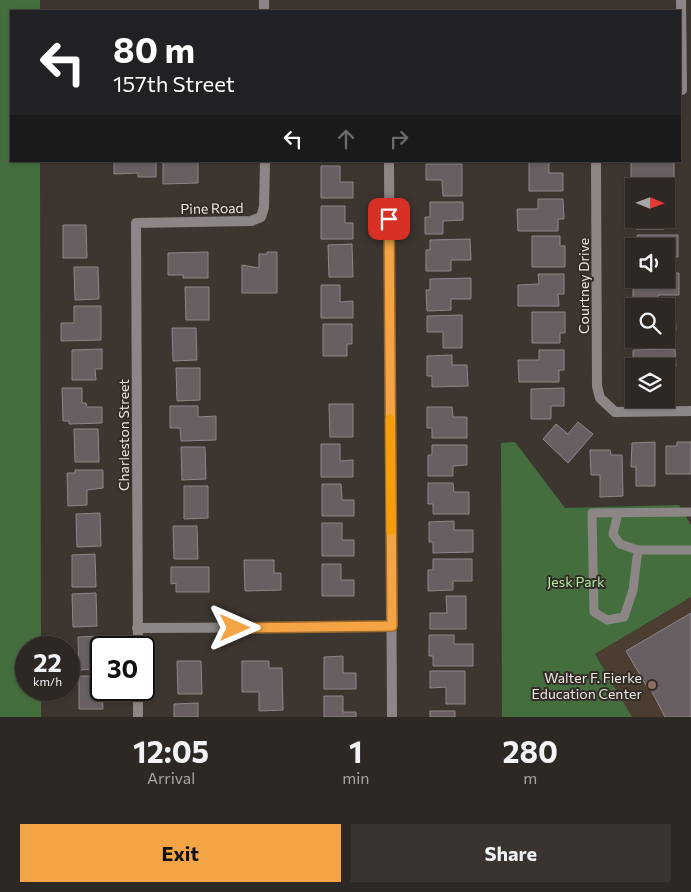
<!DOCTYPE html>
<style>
:root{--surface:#2e2824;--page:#3a3431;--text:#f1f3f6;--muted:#a7a6a6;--line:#494441;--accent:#f4a444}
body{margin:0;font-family:Commissioner,sans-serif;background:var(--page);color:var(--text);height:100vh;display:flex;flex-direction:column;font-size:19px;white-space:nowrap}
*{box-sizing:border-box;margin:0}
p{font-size:16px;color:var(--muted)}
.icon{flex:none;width:28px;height:28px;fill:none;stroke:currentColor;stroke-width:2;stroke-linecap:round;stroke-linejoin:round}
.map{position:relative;height:717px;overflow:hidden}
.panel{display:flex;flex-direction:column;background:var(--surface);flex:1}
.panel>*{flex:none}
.hud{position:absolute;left:10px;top:10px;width:671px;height:152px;border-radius:0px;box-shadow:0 1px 4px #0004,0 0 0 1px var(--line);background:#202124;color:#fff;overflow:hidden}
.needle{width:32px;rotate:91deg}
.controls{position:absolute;left:625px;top:178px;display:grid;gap:10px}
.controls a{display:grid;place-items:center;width:50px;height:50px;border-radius:0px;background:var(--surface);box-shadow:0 1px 4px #0004,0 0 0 1px var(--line);font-size:25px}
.speed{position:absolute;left:15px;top:636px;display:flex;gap:10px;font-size:25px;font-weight:700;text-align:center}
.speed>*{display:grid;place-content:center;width:65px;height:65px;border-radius:50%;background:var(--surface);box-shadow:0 1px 4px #0004,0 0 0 1px var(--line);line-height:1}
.speed small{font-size:12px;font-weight:400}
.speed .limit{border:2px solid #111;border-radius:8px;background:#fff;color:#111}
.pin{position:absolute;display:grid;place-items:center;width:42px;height:42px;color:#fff;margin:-21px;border-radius:10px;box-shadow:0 2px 8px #0006}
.me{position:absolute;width:55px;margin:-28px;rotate:90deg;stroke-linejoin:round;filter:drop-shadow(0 0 4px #0008)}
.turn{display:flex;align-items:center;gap:18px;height:105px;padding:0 20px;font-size:22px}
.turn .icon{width:65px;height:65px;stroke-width:2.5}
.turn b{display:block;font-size:35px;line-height:42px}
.lanes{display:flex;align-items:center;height:48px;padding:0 20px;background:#0003;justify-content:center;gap:25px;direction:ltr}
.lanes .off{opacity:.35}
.eta{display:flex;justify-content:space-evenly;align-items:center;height:85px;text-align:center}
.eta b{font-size:30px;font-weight:700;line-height:35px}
.primary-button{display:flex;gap:10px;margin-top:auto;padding:10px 20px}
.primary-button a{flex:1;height:58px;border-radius:0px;background:var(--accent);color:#111;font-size:20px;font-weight:700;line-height:58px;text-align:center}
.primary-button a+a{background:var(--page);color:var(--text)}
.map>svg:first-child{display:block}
.education{fill:#4b3d2f}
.green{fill:#446e3e}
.building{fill:#695f63;stroke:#90868a}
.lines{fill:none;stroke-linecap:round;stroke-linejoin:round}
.lane{stroke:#8c8686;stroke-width:9}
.street{stroke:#8c8686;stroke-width:10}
.route-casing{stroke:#9f6b2c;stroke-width:12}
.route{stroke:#f4a444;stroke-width:9}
.slow{stroke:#f59e0b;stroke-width:9}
.education-dot{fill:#8d6e63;stroke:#332c26;stroke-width:2}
.labels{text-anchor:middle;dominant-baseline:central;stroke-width:4;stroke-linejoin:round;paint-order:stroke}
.street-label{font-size:14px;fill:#ece8e4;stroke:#332c26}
.park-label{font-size:14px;fill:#aceda2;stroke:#332c26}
.poi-label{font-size:14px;fill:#ece8e4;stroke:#332c26;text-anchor:end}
</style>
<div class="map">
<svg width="691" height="717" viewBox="0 0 691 717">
<rect width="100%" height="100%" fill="#3d3630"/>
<!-- education -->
<polygon class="education" points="691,597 691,717 632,717 595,654"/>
<!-- green -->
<g class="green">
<polygon points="0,0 40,0 40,11 11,11 11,161 40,161 41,647 26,648 26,690 41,690 41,717 0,717"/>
<polygon points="515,442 565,508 679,505 691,525 691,597 595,654 632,717 502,717 501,443"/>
</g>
<!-- building -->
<g class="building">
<polygon points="114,161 156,161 156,177 138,177 138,173 114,174"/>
<polygon points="163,161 198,161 198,183 163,184"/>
<polygon points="529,161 549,161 549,173 563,173 563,191 529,191"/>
<polygon points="631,161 674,161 674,178 656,179 656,184 631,184"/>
<polygon points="426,164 462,164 462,196 443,196 442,180 426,180"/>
<polygon points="321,166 340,166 340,182 353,182 353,198 321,198"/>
<polygon points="631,198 634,198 634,219 664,219 664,229 636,229 636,220 631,220"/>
<polygon points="538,199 563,199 564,219 558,219 558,231 518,231 517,209 538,209"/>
<polygon points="430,202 463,202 463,220 443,221 443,234 425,234 425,217 430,217"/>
<polygon points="321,206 345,206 345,223 353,223 353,239 321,239"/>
<polygon points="63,225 86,225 87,258 63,258"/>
<polygon points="637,235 678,235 678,257 666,257 666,246 637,246"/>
<polygon points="532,236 560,236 560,246 565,246 565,267 532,267"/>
<polygon points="470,239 471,260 451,260 451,271 426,271 426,250 430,250 430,240"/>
<polygon points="352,244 353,277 329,277 328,245"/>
<polygon points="208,252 208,278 183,278 183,275 168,275 168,253"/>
<polygon points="267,252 277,252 277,293 242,293 242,265 259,268 259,254 267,254"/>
<polygon points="74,267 98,267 99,299 75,300"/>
<polygon points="666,273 679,273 679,295 658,295 658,305 633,305 633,285 638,285 638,279 666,279"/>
<polygon points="538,274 564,274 564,294 558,294 559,306 518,306 518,285 539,284"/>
<polygon points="471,278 471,299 451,299 451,310 427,311 426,290 430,290 430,279"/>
<polygon points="321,285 340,285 340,302 353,301 353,318 321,318"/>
<polygon points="185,287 209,287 209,320 186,320"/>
<polygon points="74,306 101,306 101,340 61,341 61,323 74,323"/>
<polygon points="532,312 565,312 565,333 560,333 560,343 532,343"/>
<polygon points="666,312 675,312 676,330 666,330"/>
<polygon points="462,315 462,348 443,348 443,332 427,332 427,316"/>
<polygon points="323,324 352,324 352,344 347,344 347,356 323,356"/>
<polygon points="172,328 196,328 197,360 173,361"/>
<polygon points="102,349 102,369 95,369 96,380 72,380 72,350"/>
<polygon points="675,349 676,367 634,366 633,373 633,350"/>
<polygon points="539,350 564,350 564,370 559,370 559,382 519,382 518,360 539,360"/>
<polygon points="452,355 452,365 467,365 468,386 432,387 432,376 427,376 427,356"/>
<polygon points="176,368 200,368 200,400 177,401"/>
<polygon points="62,388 82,388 82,403 86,403 87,407 102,407 102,423 69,424 69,421 63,421"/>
<polygon points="564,388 564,406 551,406 551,419 531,419 531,389"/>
<polygon points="329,404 353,404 353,437 330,437"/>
<polygon points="170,406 198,406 198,417 216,416 216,440 181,441 180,428 170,428"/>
<polygon points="427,407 452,407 453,417 467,417 467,438 432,438 432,428 427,428"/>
<polygon points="578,422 593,434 568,463 543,439 556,424 568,434"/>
<polygon points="74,429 98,429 99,462 75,462"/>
<polygon points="655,442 655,486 636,486 636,467 631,467 632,443"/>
<polygon points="677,442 691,442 691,474 666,474 666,446 677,446"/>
<polygon points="321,444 340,444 340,461 353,460 353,477 321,477"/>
<polygon points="432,445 467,445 467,465 453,466 453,476 428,476 428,455 432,455"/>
<polygon points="181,447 205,447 206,479 182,480"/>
<polygon points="590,450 610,450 611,455 622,455 623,496 600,497 600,475 591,475"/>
<polygon points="75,470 103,470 103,488 87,490 87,505 68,506 67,473 75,473"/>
<polygon points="428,483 453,483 454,492 469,492 469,514 433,514 433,504 428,504"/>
<polygon points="322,484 341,484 342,500 354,500 354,516 322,516"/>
<polygon points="184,486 208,486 208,518 184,519"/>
<polygon points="100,513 101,546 77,547 76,514"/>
<polygon points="454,521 454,530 473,530 473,552 433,553 433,542 429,542 429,522"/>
<polygon points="322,523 342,523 342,540 354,540 354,556 322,556"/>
<polygon points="173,526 197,526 198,559 174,559"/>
<polygon points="95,554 96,587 72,587 72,555"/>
<polygon points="433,559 472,559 472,581 453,581 453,590 428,591 428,570 433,570"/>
<polygon points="244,560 274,560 274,573 281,573 281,590 245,591"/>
<polygon points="322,564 341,564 341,580 354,580 354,596 322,596"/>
<polygon points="171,567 209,567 209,592 176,592 176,583 171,584"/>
<polygon points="96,593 97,626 73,627 72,594"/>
<polygon points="446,596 466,596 466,629 430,629 430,613 447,613"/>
<polygon points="691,613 691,717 665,717 649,686 647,687 626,651"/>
<polygon points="429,635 454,635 454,644 473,644 473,666 433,666 433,656 429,656"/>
<polygon points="102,636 101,669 79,670 78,637"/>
<polygon points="343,656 343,673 356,673 356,689 324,689 324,657"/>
<polygon points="177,661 201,661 202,694 178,694"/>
<polygon points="242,661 269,661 269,668 282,668 283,710 259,711 259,692 242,692"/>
<polygon points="430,671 465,671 465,704 446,704 446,687 430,688"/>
<polygon points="79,676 101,676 103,709 79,709"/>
<polygon points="324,696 343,696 343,712 356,712 356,717 324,717"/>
<polygon points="198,703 198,717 174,717 174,704"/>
<rect x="430" y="711" width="25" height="6"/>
</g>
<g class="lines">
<!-- lane -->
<g class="lane">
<polyline points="691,512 592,513 594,612 607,620 624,617 633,590 638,550 691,550"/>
<polyline points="618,513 613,534 620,544 638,550"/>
</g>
<!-- street -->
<g class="street">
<polyline points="264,0 264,11"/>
<polyline points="681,0 682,90"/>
<polyline points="389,161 392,717"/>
<polyline points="596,161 597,386 600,398 615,412 691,411"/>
<polyline points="137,628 392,627"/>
<polyline points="138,648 136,223 251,221 261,217 264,207 265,161"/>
<polyline points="138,690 138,717"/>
</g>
</g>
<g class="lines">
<!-- route casing -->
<g class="route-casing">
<polyline id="route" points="235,628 392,626 389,219"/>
</g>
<!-- route -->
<use href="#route" class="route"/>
<!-- slow -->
<polyline class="slow" points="390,419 391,531"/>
</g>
<!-- markers -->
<circle class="education-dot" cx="652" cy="685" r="5"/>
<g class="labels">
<!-- street labels -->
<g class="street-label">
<text transform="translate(212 208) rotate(-1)">Pine Road</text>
<text transform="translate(583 286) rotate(-90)">Courtney Drive</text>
<text transform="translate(123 435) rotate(-90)">Charleston Street</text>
</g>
<!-- park labels -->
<g class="park-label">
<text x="576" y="581">Jesk Park</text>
</g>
<!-- poi labels -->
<g class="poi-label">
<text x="642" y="677">Walter F. Fierke<tspan x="642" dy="16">Education Center</tspan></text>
</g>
</g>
</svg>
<div class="controls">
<a><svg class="needle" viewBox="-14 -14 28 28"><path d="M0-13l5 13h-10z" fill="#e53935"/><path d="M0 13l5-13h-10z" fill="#a7a6a6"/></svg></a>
<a><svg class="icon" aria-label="sound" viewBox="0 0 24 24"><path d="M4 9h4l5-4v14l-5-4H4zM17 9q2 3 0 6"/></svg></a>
<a><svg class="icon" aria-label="search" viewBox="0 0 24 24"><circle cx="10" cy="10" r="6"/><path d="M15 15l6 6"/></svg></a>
<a><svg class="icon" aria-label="layers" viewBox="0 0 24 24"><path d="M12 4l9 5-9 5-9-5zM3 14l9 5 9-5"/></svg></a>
</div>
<div class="speed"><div>22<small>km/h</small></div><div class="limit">30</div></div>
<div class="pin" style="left:389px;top:219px;background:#d93025"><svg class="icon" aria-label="arrive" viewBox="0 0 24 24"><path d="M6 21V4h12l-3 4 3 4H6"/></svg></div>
<svg class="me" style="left:235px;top:628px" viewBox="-20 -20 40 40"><path d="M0-17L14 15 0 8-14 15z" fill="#f4a444" stroke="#fff" stroke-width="4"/></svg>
<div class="hud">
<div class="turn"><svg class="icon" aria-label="left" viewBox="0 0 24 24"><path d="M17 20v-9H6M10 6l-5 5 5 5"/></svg><div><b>80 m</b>157th Street</div></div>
<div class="lanes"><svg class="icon" aria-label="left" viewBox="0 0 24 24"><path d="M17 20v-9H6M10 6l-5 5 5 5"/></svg><svg class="icon off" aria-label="ahead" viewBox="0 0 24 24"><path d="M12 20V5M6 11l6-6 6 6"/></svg><svg class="icon off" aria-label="right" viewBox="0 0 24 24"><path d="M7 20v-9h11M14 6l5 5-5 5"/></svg></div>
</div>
</div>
<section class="panel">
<div class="eta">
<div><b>12:05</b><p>Arrival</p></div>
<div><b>1</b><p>min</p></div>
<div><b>280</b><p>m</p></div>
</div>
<div class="primary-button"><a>Exit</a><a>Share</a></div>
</section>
